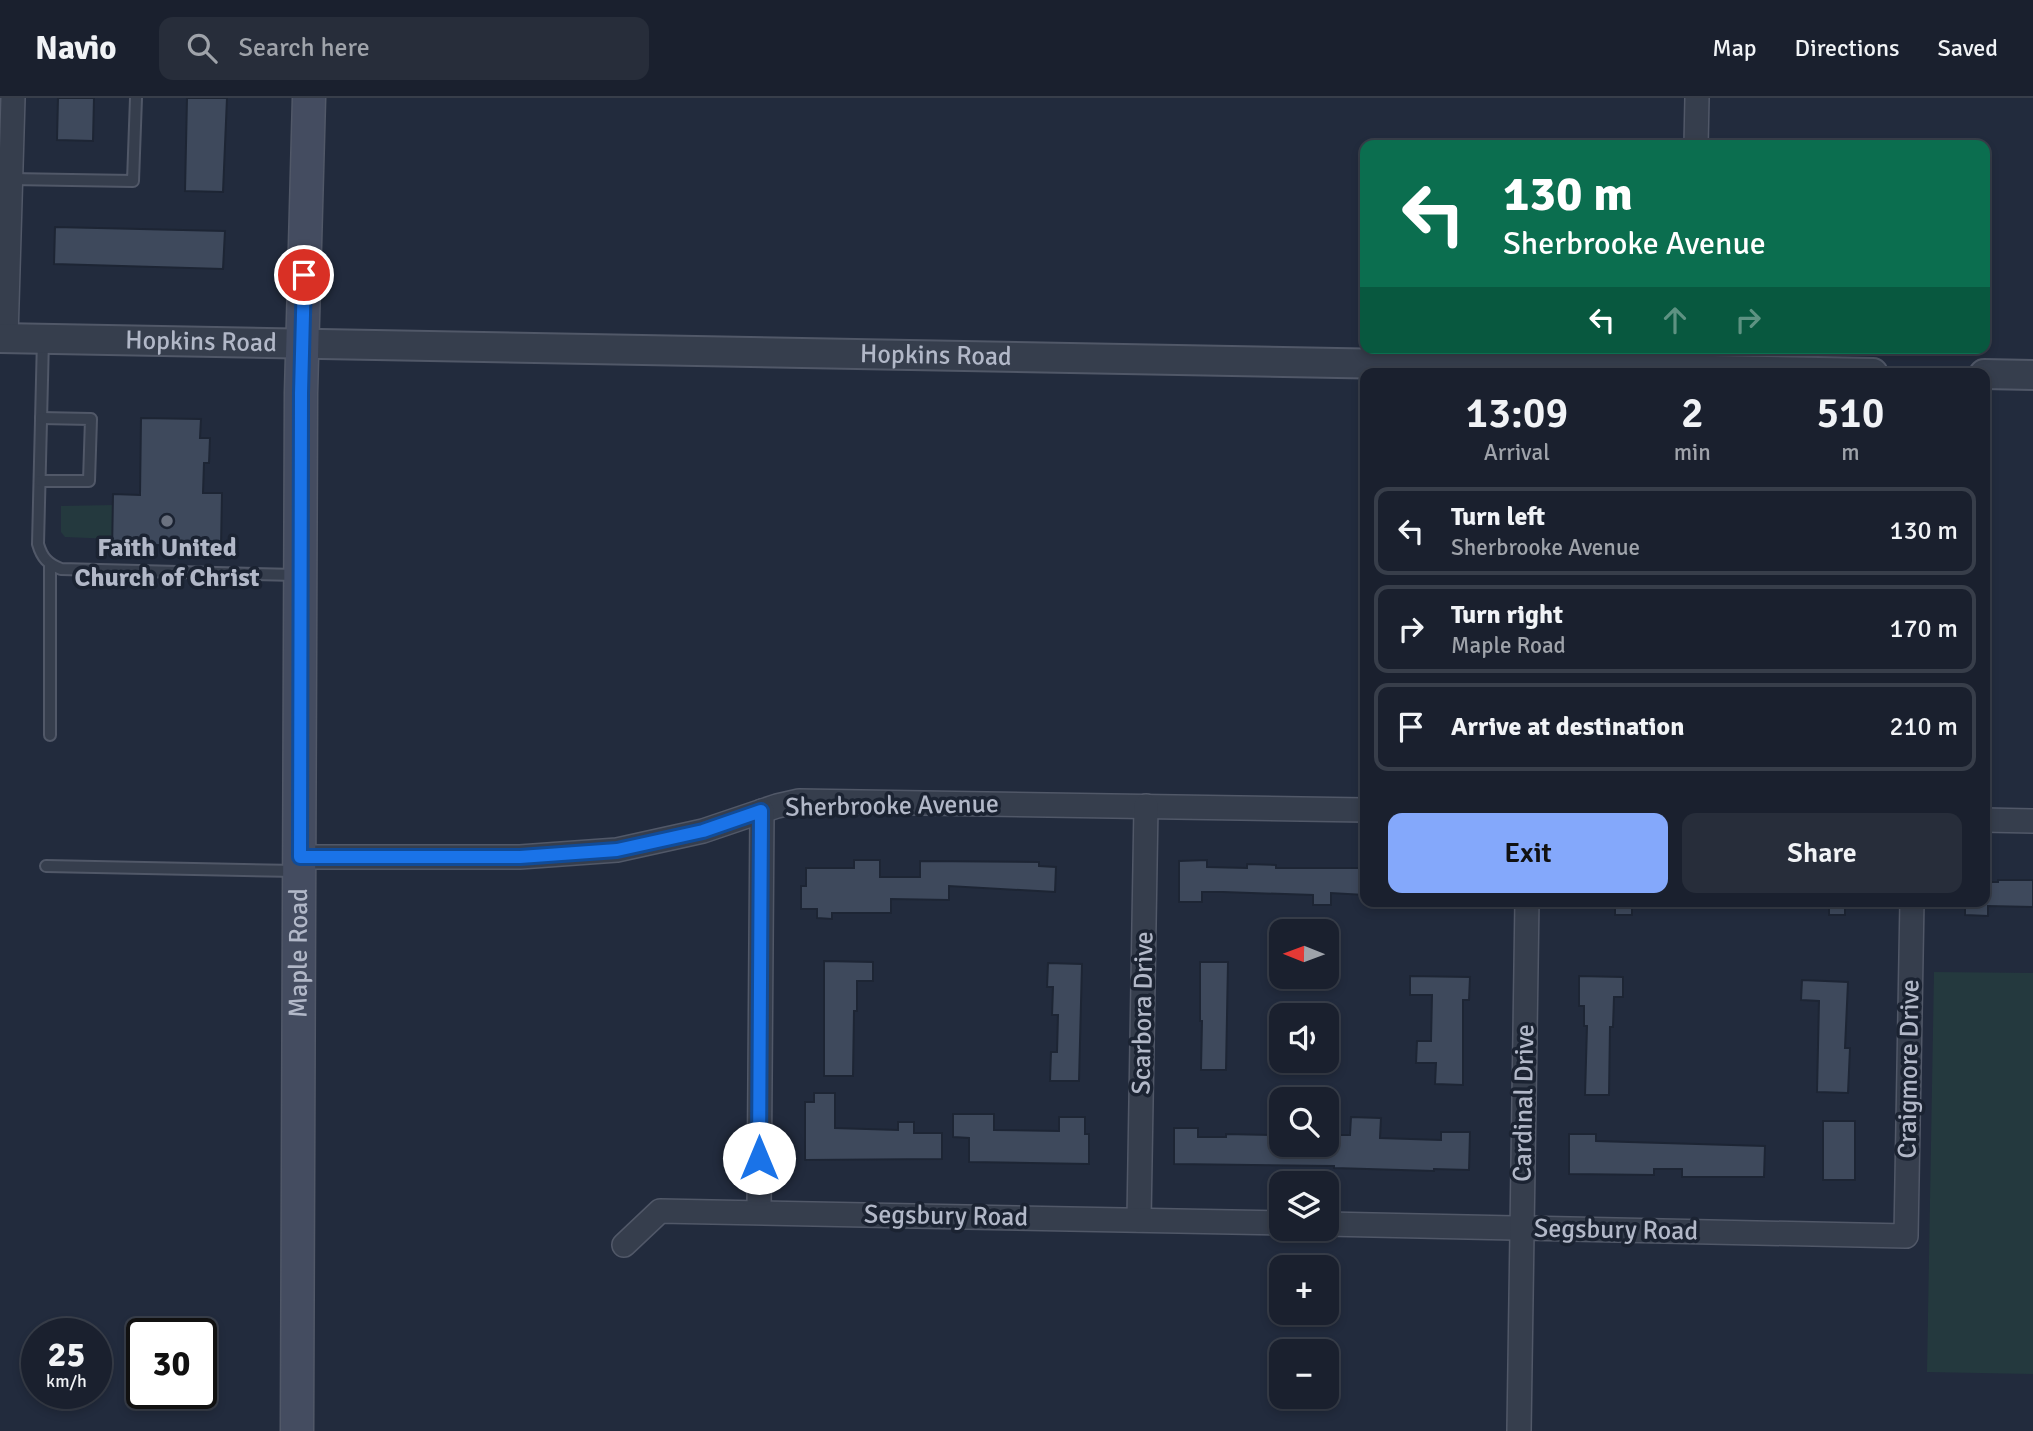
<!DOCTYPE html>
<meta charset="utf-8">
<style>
:root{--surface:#1a202e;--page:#272d3a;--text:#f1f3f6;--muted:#9fa3aa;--line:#383e4a;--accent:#84a8fb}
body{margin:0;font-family:Signika,sans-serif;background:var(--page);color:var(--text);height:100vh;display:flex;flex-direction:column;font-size:26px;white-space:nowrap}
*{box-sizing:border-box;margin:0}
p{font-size:23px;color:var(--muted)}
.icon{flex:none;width:38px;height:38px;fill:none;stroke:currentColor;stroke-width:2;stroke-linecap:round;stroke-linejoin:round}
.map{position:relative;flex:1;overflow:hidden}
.sheet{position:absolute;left:1360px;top:270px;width:630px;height:539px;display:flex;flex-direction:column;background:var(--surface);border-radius:14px;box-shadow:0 4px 10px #0003,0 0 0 2px var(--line)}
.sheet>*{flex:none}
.guide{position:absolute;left:1360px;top:42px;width:630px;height:214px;border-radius:14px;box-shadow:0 4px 10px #0003,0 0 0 2px var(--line);background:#0b6e4f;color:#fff;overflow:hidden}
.needle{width:46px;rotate:271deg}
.tools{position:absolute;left:1269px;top:821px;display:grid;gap:14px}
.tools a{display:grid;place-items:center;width:70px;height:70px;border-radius:14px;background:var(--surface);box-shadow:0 4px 10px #0003,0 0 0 2px var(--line);font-size:35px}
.speed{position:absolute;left:21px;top:1220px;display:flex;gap:14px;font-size:35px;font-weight:700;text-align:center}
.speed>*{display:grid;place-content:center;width:91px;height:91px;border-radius:50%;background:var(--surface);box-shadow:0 4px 10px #0003,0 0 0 2px var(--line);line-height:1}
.speed small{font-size:18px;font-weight:400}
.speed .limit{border:4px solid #111;border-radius:10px;background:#fff;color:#111}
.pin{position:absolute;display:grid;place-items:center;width:60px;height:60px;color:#fff;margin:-30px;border:4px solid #fff;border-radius:50%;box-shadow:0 2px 7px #0007}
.me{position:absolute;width:77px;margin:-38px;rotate:0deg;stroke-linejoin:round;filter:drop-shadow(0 0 5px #0008)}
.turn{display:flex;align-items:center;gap:24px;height:147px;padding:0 28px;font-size:32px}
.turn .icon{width:91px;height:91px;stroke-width:2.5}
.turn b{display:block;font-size:49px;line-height:60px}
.lanes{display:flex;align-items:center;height:66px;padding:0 28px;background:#0003;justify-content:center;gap:35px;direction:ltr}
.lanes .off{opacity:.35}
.eta{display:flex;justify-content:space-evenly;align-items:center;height:119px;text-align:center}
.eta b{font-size:42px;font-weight:600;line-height:49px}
.button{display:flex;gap:14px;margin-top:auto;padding:14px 28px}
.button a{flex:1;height:80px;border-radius:14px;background:var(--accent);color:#111;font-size:28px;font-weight:600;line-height:80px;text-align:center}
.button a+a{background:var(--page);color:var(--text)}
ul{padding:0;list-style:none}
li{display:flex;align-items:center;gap:21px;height:88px;margin:0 14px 10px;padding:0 14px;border:4px solid var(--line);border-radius:14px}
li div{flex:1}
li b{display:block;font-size:26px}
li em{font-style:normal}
header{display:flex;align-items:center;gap:42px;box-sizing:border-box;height:98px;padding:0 35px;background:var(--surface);border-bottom:2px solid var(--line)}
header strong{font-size:33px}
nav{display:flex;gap:38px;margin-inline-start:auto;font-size:24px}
.search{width:490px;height:63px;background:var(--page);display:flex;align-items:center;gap:18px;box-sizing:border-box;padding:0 24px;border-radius:14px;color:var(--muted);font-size:26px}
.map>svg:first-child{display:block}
.green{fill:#24393e}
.building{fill:#3e495c;stroke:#1d2534;stroke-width:2}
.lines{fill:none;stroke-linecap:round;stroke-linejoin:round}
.service-casing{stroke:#515868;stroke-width:14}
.minor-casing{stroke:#515868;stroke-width:26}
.tertiary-casing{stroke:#515868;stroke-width:32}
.secondary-casing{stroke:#515868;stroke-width:35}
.service{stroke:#363e4d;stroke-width:10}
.minor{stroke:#363e4d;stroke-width:23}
.tertiary{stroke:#363e4d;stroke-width:28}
.secondary{stroke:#444c60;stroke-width:32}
.route-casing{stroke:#114b97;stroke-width:18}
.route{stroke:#1a73e8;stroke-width:12}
.worship-dot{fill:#6b7280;stroke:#1b2332;stroke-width:2.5}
.labels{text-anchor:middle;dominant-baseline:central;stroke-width:7;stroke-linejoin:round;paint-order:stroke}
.street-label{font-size:26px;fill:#b2b8c8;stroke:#1b2332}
.poi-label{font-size:26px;font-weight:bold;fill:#b2b8c8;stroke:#1b2332}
</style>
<header>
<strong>Navio</strong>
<div class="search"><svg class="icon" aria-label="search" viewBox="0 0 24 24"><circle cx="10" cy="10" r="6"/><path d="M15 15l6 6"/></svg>Search here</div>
<nav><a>Map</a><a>Directions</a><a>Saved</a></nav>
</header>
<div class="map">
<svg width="2033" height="1333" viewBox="0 0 2033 1333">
<rect width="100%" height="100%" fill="#222b3d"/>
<!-- green -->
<g class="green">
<polygon points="114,407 113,441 65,439 61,434 61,408"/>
<polygon points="1934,874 2033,875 2033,1276 1927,1274"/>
</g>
<!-- building -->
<g class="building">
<polygon points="58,0 94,0 93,43 57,42"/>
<polygon points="187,0 227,0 223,94 185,93"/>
<polygon points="55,129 225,133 223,171 54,166"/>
<polygon points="141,320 201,321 200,340 210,340 209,365 204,365 203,395 222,395 221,449 157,447 157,457 112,456 113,396 140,397"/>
<polygon points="854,762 880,762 880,779 920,779 920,763 1039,764 1039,768 1056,769 1055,794 949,788 949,802 891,801 891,815 832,815 832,821 817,820 817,811 801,811 801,788 806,788 806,770 854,770"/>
<polygon points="1207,762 1207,769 1247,770 1247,766 1276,767 1276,770 1365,770 1365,797 1331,795 1331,807 1313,807 1313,797 1223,794 1202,794 1202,804 1179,804 1179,763"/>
<polygon points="1998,782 2033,782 2033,809 1988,808 1988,818 1965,817 1965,803 1984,803 1984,784 1998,784"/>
<rect x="1615" y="803" width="17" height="14"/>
<rect x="1829" y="803" width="16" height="14"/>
<polygon points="824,863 873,864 873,883 857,883 857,913 854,913 853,978 824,978"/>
<polygon points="1200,864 1228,864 1226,972 1201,972 1202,923 1200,923"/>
<polygon points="1048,865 1082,866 1079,983 1050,983 1051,954 1057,954 1058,917 1052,917 1053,889 1047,889"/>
<polygon points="1410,878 1470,879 1469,902 1463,902 1463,987 1435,986 1436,965 1416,965 1417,943 1431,943 1432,897 1410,897"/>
<polygon points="1579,878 1623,879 1623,899 1614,899 1613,929 1610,929 1609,997 1585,997 1587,928 1584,928 1584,908 1579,908"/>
<polygon points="1802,882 1848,884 1845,950 1850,950 1848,995 1817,994 1819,903 1801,902"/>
<polygon points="814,995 835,995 835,1030 898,1032 898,1024 914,1024 914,1035 942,1035 942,1061 805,1062 805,1004 814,1004"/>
<polygon points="953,1016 994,1016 994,1032 1059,1033 1059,1019 1085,1019 1085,1036 1089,1036 1089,1066 969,1064 969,1040 953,1039"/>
<polygon points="1351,1019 1381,1020 1380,1040 1441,1042 1441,1034 1470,1034 1469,1072 1434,1071 1434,1073 1334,1070 1334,1068 1174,1066 1174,1030 1198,1030 1198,1039 1226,1039 1226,1036 1272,1037 1271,1046 1334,1046 1334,1037 1350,1037"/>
<rect x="1823" y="1023" width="32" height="59"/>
<polygon points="1569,1036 1596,1036 1596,1043 1765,1048 1764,1079 1682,1079 1682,1071 1654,1071 1654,1077 1569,1076"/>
</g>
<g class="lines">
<!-- service casing -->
<g class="service-casing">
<g id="service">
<polyline points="10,81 133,83 136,0"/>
<path d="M43,241L38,446C42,460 48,466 61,471L296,477"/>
<polyline points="40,383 89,383 91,321 41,320"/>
<polyline points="50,466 50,637"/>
<polyline points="46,768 297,773"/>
</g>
</g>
<!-- minor casing -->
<g class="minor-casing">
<g id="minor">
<polyline points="1696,47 1697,0"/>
<polyline points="6,240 13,0"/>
<polyline points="1692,272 1692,250"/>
<polyline points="1984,722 2033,723"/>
<polyline points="300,759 520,759 617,752 703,733 777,708 799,703 1365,712"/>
<polyline points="759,1114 762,713"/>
<polyline points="1139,1122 1146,708"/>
<polyline points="1326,1126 1906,1138 1912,803"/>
<polyline points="624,1147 660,1113 1281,1125"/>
<polyline points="1519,1333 1527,803"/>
</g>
</g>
<!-- tertiary casing -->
<g class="tertiary-casing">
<g id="tertiary">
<path id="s1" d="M0,240L1873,275"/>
<polyline points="1984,276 2033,277"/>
</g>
</g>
<!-- secondary casing -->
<g class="secondary-casing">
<g id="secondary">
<path id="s2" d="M297,1333L301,295L309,0"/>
</g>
</g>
<!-- service -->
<use href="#service" class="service"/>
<!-- minor -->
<use href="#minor" class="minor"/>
<!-- tertiary -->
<use href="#tertiary" class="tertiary"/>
<!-- secondary -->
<use href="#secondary" class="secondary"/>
</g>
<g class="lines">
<!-- route casing -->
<g class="route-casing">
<polyline id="route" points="304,177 301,295 300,759 520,759 617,752 703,733 761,713 759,1060"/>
</g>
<!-- route -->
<use href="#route" class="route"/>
</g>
<!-- markers -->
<circle class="worship-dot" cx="167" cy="423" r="7"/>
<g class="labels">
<!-- street labels -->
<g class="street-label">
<text stroke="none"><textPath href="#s1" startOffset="201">Hopkins Road</textPath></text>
<text stroke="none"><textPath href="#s1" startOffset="936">Hopkins Road</textPath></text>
<text transform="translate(892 708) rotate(-1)">Sherbrooke Avenue</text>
<text stroke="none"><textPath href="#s2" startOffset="478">Maple Road</textPath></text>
<text transform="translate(1143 915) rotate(-89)">Scarbora Drive</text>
<text transform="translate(1909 971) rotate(-89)">Craigmore Drive</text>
<text transform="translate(1524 1005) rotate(-89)">Cardinal Drive</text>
<text transform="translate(946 1118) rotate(1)">Segsbury Road</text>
<text transform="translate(1616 1132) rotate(1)">Segsbury Road</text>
</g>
<!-- poi labels -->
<g class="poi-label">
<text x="167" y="450">Faith United<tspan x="167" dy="30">Church of Christ</tspan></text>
</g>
</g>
</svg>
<div class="tools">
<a><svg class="needle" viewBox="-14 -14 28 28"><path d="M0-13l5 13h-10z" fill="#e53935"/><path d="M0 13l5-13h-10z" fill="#9fa3aa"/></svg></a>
<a><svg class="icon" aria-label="sound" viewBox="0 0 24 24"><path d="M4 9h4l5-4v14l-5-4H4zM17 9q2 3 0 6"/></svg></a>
<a><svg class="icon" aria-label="search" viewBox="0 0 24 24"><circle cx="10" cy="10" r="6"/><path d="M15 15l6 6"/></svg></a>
<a><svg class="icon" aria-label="layers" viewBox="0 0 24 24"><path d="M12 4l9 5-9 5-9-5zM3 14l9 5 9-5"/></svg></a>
<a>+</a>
<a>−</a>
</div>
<div class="speed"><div>25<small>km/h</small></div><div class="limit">30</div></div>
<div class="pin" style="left:304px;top:177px;background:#d93025"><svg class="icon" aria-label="arrive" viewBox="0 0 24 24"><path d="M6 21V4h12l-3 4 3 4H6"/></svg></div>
<svg class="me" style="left:759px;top:1060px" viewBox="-20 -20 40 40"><circle r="19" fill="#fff"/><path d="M0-13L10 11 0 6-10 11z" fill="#1a73e8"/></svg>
<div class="guide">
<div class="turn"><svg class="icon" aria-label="left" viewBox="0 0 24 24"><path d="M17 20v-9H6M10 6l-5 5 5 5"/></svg><div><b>130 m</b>Sherbrooke Avenue</div></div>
<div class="lanes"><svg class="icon" aria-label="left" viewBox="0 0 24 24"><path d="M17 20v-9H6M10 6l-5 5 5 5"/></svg><svg class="icon off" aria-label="ahead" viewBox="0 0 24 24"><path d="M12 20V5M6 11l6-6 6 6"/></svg><svg class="icon off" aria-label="right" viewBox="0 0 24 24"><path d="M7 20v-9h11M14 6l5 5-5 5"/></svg></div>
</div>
<section class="sheet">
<div class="eta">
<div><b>13:09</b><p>Arrival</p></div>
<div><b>2</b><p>min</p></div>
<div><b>510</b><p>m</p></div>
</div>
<ul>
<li><svg class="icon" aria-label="left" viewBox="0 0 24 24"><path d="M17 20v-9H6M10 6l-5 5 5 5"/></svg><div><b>Turn left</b><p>Sherbrooke Avenue</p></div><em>130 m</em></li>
<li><svg class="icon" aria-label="right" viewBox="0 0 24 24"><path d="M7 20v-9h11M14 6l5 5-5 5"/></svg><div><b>Turn right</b><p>Maple Road</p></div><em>170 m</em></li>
<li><svg class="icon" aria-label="arrive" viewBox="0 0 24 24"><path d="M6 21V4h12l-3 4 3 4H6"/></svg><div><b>Arrive at destination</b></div><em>210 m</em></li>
</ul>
<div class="button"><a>Exit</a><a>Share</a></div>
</section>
</div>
